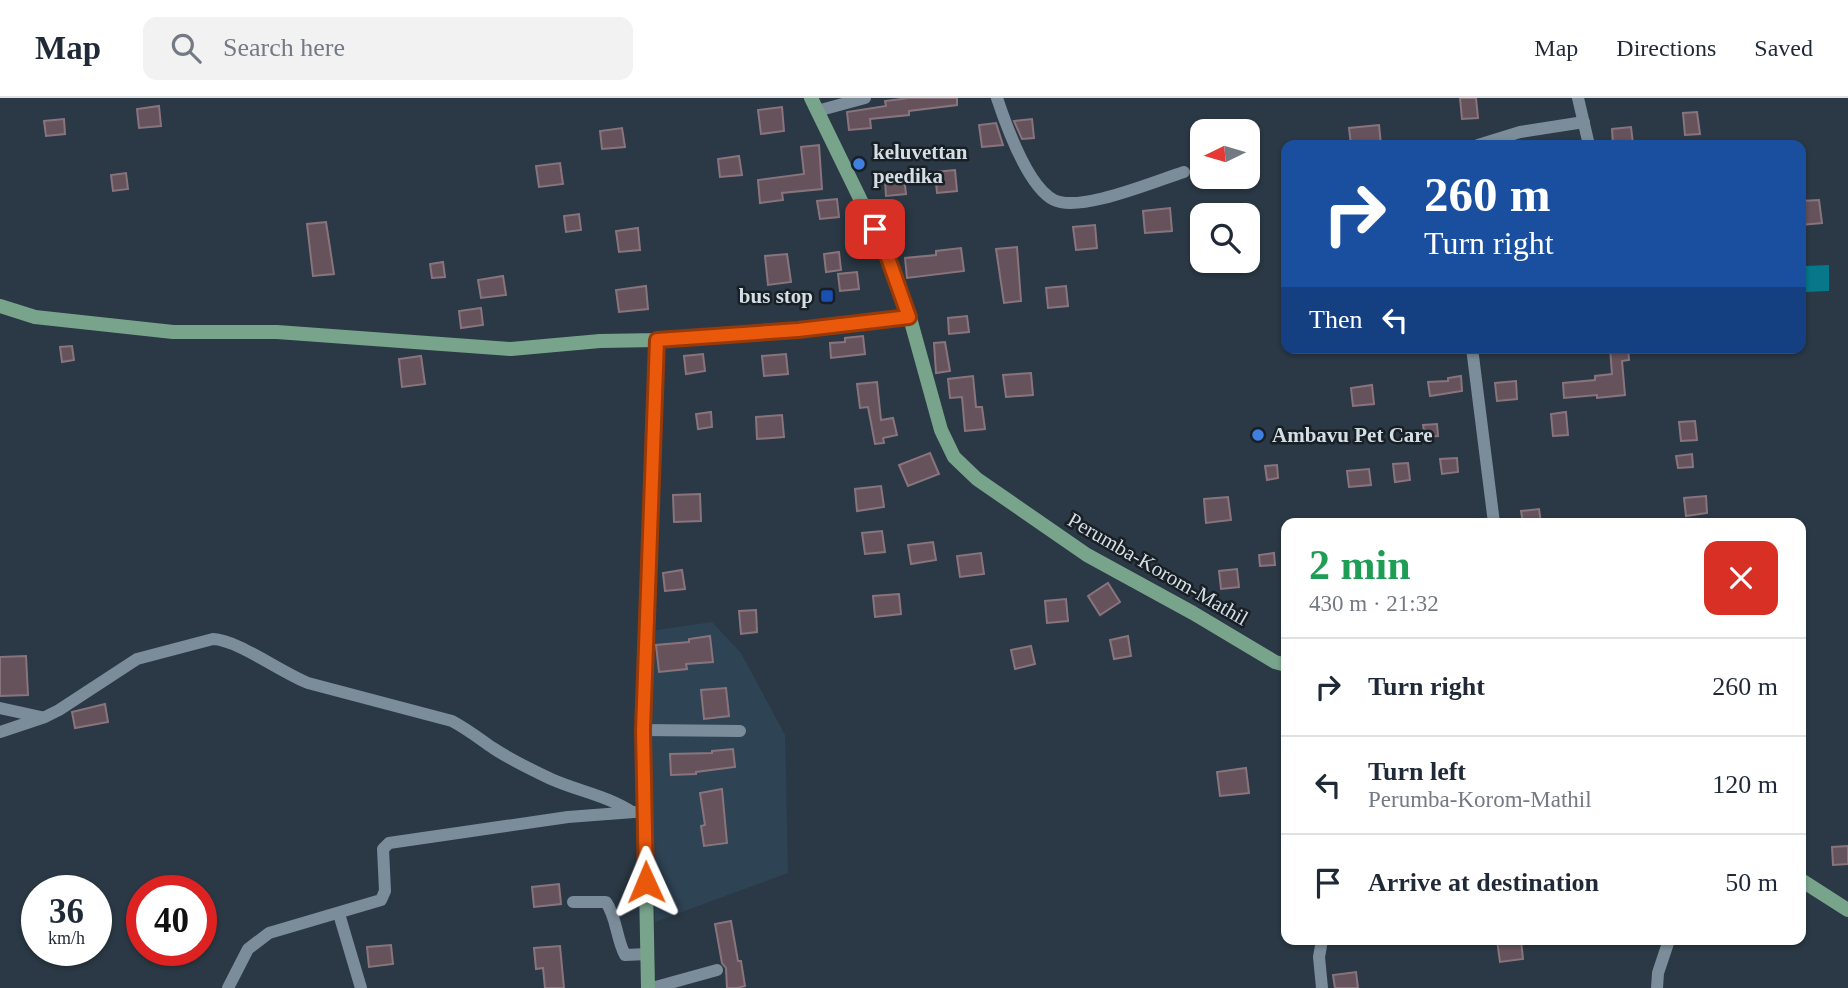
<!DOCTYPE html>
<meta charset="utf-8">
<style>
:root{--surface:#fff;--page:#f2f2f3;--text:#1f2937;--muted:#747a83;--line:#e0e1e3}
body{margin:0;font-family:"Times New Roman",serif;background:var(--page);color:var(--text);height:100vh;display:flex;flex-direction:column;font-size:26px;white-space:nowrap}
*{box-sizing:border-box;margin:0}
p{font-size:23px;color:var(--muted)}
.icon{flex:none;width:38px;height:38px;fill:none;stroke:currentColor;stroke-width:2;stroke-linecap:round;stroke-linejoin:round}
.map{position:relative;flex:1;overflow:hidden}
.side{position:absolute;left:1281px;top:420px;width:525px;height:427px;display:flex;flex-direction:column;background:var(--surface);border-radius:14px;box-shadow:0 2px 5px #0004}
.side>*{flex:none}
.banner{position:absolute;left:1281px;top:42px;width:525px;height:214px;border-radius:14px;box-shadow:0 2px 5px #0004;background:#1a4fa0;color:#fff;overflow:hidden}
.needle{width:46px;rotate:265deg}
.fabs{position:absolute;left:1190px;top:21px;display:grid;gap:14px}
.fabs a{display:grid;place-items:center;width:70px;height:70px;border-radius:14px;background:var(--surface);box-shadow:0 2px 5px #0004;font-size:35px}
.speed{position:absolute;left:21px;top:777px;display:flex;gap:14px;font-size:35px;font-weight:700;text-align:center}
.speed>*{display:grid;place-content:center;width:91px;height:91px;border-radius:50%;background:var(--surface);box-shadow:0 2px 5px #0004;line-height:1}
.speed small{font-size:18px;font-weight:400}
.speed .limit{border:10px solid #d22;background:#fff;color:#111}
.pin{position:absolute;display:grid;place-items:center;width:60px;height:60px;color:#fff;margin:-30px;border-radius:14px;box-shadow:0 4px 10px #0006}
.me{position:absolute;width:77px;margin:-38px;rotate:359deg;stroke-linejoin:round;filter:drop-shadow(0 0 5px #0008)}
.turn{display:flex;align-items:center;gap:24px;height:147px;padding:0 28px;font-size:32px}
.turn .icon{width:91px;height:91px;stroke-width:2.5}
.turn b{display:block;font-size:49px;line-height:60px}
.then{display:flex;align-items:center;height:66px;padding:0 28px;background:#0003;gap:14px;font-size:26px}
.round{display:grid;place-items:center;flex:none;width:74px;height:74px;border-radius:14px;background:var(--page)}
.headline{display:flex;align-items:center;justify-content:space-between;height:119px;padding:0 28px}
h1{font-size:42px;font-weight:700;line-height:52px;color:#1e9e55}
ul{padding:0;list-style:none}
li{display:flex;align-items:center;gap:21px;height:98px;padding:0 28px;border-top:2px solid var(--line)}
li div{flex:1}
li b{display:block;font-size:26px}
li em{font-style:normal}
header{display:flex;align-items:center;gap:42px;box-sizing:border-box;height:98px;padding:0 35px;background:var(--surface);border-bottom:2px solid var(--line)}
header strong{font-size:33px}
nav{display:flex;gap:38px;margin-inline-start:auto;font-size:24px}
.search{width:490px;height:63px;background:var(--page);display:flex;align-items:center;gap:18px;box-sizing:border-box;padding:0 24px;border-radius:14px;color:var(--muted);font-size:26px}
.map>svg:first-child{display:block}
.built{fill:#2e4354}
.water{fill:#06788a}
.building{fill:#65525b;stroke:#89747e;stroke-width:2}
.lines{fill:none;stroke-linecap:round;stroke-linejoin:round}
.street{stroke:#7b8d9a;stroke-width:12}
.secondary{stroke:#79a48c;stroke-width:14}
.route-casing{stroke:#983908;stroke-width:18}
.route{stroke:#ea580c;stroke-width:12}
.shop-dot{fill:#3f7fe0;stroke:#192025;stroke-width:2.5}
.transit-dot{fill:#1a4fb4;stroke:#192025;stroke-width:2.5}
.labels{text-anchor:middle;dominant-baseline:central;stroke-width:5;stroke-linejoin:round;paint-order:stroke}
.poi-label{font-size:21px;font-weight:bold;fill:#d4dee5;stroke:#192025;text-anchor:start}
.street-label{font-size:21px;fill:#d4dee5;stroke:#192025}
</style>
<header>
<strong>Map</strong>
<div class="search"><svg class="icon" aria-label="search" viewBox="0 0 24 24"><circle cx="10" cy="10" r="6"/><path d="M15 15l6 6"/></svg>Search here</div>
<nav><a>Map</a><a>Directions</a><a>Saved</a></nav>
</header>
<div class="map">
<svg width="1848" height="890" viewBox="0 0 1848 890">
<rect width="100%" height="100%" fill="#2a3945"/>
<!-- built -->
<polygon class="built" points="712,524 741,555 785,637 788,775 655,824 651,678 650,533"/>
<!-- water -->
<polygon class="water" points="1829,167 1829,193 1806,194 1806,168"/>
<!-- building -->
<g class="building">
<polygon points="909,0 957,0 957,7 909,13 909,17 870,21 871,30 849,32 847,14 886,8 885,3"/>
<polygon points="1460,0 1476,0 1478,20 1462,21"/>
<polygon points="159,8 161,28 139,30 137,11"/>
<polygon points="782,9 784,33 761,36 758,12"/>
<polygon points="1697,14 1700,36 1685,37 1683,15"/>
<polygon points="64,21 65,36 46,38 44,23"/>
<polygon points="1032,21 1034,40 1022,41 1014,23"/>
<polygon points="996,25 1003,47 982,49 979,27"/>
<polygon points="1379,27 1381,47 1351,47 1349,30"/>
<polygon points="1631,29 1633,46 1613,47 1612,31"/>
<polygon points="622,30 625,49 602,51 600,33"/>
<polygon points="819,47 822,91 782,95 783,102 760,105 758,82 804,76 801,49"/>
<polygon points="739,58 742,77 720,79 718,61"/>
<polygon points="560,65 563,86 539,89 536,68"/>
<polygon points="955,72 957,93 937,95 935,74"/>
<polygon points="126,75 128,91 113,93 111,77"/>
<polygon points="904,79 906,96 886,98 885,81"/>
<polygon points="837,101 839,119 820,121 817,103"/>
<polygon points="1819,102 1822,125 1801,127 1801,103"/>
<polygon points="1170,110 1172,133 1145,135 1143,113"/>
<polygon points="579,116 581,132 566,134 564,118"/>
<polygon points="326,124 334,176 313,178 307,126"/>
<polygon points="1095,127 1097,150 1076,152 1073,129"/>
<polygon points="638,130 640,152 619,154 616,133"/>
<polygon points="1017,149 1021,203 1004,205 996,151"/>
<polygon points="961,150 964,173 907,180 905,160 936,157 936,153"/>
<polygon points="839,154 841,172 826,174 824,156"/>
<polygon points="787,156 791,184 768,187 765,158"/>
<polygon points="443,164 445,179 432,180 430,166"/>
<polygon points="857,174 859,191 840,193 838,176"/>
<polygon points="503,178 506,197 481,200 478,182"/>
<polygon points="646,188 648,211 619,214 616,192"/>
<polygon points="1066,188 1068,208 1048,210 1046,190"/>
<polygon points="481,210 483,227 461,230 459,213"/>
<polygon points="967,218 969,234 949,236 948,220"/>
<polygon points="863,238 865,256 831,260 830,245 845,244 845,240"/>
<polygon points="945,244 950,273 936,275 934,245"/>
<polygon points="72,248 74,262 62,264 60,249"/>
<polygon points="1610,250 1628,250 1629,262 1622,263 1625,297 1597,300 1597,297 1564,300 1563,285 1595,282 1595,278 1612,276"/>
<polygon points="703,256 705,273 686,276 684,258"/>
<polygon points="786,256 788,276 764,278 762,258"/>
<polygon points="421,258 425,286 402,289 399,261"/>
<polygon points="1031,275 1033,297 1006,299 1003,277"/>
<polygon points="973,278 976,309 982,309 985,331 965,333 962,299 950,300 948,281"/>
<polygon points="1461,278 1462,293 1430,298 1428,284 1448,283 1448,280"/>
<polygon points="1516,283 1517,301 1497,303 1495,285"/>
<polygon points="877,284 881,322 893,320 897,337 883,340 884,345 875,346 868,309 860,310 857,286"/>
<polygon points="1372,287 1374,306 1353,308 1351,290"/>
<polygon points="711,314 712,329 698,331 696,316"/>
<polygon points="1566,314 1568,337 1553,338 1551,316"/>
<polygon points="782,317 784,339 757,341 756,319"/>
<polygon points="1695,323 1697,342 1681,343 1679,324"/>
<polygon points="1437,326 1438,338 1425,339 1423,327"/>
<polygon points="930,355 939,376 908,388 899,367"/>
<polygon points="1692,356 1693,369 1678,370 1676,358"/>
<polygon points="1457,360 1458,374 1442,376 1440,361"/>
<polygon points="1408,365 1410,382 1395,384 1393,366"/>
<polygon points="1277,367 1278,380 1267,382 1265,368"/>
<polygon points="1369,371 1371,387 1349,389 1347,373"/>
<polygon points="881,388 884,409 857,413 855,391"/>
<polygon points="700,396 701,423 674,424 673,397"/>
<polygon points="1706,398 1707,415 1686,418 1684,400"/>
<polygon points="1228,399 1231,422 1206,425 1204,401"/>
<polygon points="1539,411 1541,425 1523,425 1521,413"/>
<polygon points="882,433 885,454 865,456 862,435"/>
<polygon points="933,444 936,462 911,466 908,447"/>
<polygon points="981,455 984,476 960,479 957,458"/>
<polygon points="1274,455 1275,467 1260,468 1259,457"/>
<polygon points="1237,471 1239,489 1221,491 1219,473"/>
<polygon points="682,472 685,491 665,493 663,475"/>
<polygon points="1108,485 1120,504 1100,517 1088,498"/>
<polygon points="899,496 901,516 875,519 873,498"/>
<polygon points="1066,501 1068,523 1047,525 1045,503"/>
<polygon points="756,512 757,534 741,536 739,513"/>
<polygon points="710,538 713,564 686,566 687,571 659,574 656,547 689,544 689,541"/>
<polygon points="1128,538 1131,558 1114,561 1110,542"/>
<polygon points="1031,548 1035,566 1015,571 1011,552"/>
<polygon points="26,558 28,597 0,598 0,559"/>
<polygon points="726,590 729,618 704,621 701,592"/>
<polygon points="105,606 108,624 75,630 72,614"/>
<polygon points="733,651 735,669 696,674 696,676 671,677 670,656 712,655 712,653"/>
<polygon points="1246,670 1249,695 1220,698 1217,674"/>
<polygon points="722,691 727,745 704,748 701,728 705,727 700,695"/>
<polygon points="1848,748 1848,766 1833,767 1832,749"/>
<polygon points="559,786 561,806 534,809 532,789"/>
<polygon points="731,823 738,863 741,863 745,888 737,890 727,890 726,870 722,865 715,826"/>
<polygon points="1497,842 1521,842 1523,861 1500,864"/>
<polygon points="391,847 393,866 369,869 367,849"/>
<polygon points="560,848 564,890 545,890 543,870 536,871 534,850"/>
<polygon points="1356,874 1358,890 1335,890 1333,877"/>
</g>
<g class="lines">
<!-- street -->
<g class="street">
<path d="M997,0C1006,27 1028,89 1054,102C1080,115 1155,83 1184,74"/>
<polyline points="1578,0 1589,47"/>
<polyline points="817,13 865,0"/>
<polyline points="1478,47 1520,34 1584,24"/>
<polyline points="1472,250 1494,425"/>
<polyline points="0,610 41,619"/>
<polyline points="643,632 740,633"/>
<path d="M0,634L45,619L59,612L137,561L213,541C238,542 280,574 308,585L452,623C467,631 480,641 493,650C511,662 532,672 551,681C578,693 608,698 632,714"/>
<path d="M573,804H606C617,820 616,840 625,857L648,856"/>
<polyline points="339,816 361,890"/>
<polyline points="228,890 248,851 269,835 381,802 385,793 383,751 389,745 568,719 634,714"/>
<polyline points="652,890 717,872"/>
<polyline points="1322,890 1319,859 1322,842"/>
<polyline points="1657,890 1658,875 1669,842"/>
</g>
<!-- secondary -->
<g class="secondary">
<polyline points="811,0 886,154 910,220 941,332 954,359 977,381 1087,457 1193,515 1275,564 1286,567"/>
<polyline points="0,208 35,219 173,234 277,234 511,251 600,243 657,242 798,232 910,220"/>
<polyline points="1801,782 1848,812"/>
<polyline points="648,890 643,632 657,242"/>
</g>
</g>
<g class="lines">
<!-- route casing -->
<g class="route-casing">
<polyline id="route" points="646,784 643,632 657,242 798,232 909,219 886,154 875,131"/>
</g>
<!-- route -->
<use href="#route" class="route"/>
</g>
<!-- markers -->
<g class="shop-dot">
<circle cx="859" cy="66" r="7"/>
<circle cx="1258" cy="337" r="7"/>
</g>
<rect class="transit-dot" x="820" y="191" width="14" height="14" rx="3.5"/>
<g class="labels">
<!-- poi labels -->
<g class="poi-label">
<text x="873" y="54">keluvettan<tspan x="873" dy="24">peedika</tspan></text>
<text x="813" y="198" text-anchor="end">bus stop</text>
<text x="1272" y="337">Ambavu Pet Care</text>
</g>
<!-- street labels -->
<g class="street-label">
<text transform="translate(1158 471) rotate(30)">Perumba-Korom-Mathil</text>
</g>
</g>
</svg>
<div class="fabs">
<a><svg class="needle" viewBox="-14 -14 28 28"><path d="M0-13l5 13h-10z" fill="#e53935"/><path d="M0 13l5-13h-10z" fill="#747a83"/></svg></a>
<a><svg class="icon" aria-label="search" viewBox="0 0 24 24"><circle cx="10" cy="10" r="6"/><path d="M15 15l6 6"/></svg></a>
</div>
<div class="speed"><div>36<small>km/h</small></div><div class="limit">40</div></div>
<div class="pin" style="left:875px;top:131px;background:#d93025"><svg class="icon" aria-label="arrive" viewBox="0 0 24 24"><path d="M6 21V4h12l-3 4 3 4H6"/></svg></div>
<svg class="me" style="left:646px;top:784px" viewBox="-20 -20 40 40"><path d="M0-17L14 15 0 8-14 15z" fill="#ea580c" stroke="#fff" stroke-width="4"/></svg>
<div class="banner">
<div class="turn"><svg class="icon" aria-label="right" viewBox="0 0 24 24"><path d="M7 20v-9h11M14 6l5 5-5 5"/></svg><div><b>260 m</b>Turn right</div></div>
<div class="then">Then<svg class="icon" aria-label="left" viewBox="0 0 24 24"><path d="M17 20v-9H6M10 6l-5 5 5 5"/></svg></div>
</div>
<section class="side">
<div class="headline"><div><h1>2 min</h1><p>430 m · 21:32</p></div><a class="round" style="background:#d93025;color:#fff"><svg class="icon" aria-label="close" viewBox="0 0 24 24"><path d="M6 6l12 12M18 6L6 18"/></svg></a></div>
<ul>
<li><svg class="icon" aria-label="right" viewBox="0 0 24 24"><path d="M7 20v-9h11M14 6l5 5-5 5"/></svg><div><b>Turn right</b></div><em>260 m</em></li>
<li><svg class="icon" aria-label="left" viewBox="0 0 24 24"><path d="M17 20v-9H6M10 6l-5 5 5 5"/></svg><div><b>Turn left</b><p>Perumba-Korom-Mathil</p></div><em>120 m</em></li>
<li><svg class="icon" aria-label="arrive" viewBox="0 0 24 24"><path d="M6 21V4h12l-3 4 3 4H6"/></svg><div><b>Arrive at destination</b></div><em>50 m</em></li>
</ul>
</section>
</div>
